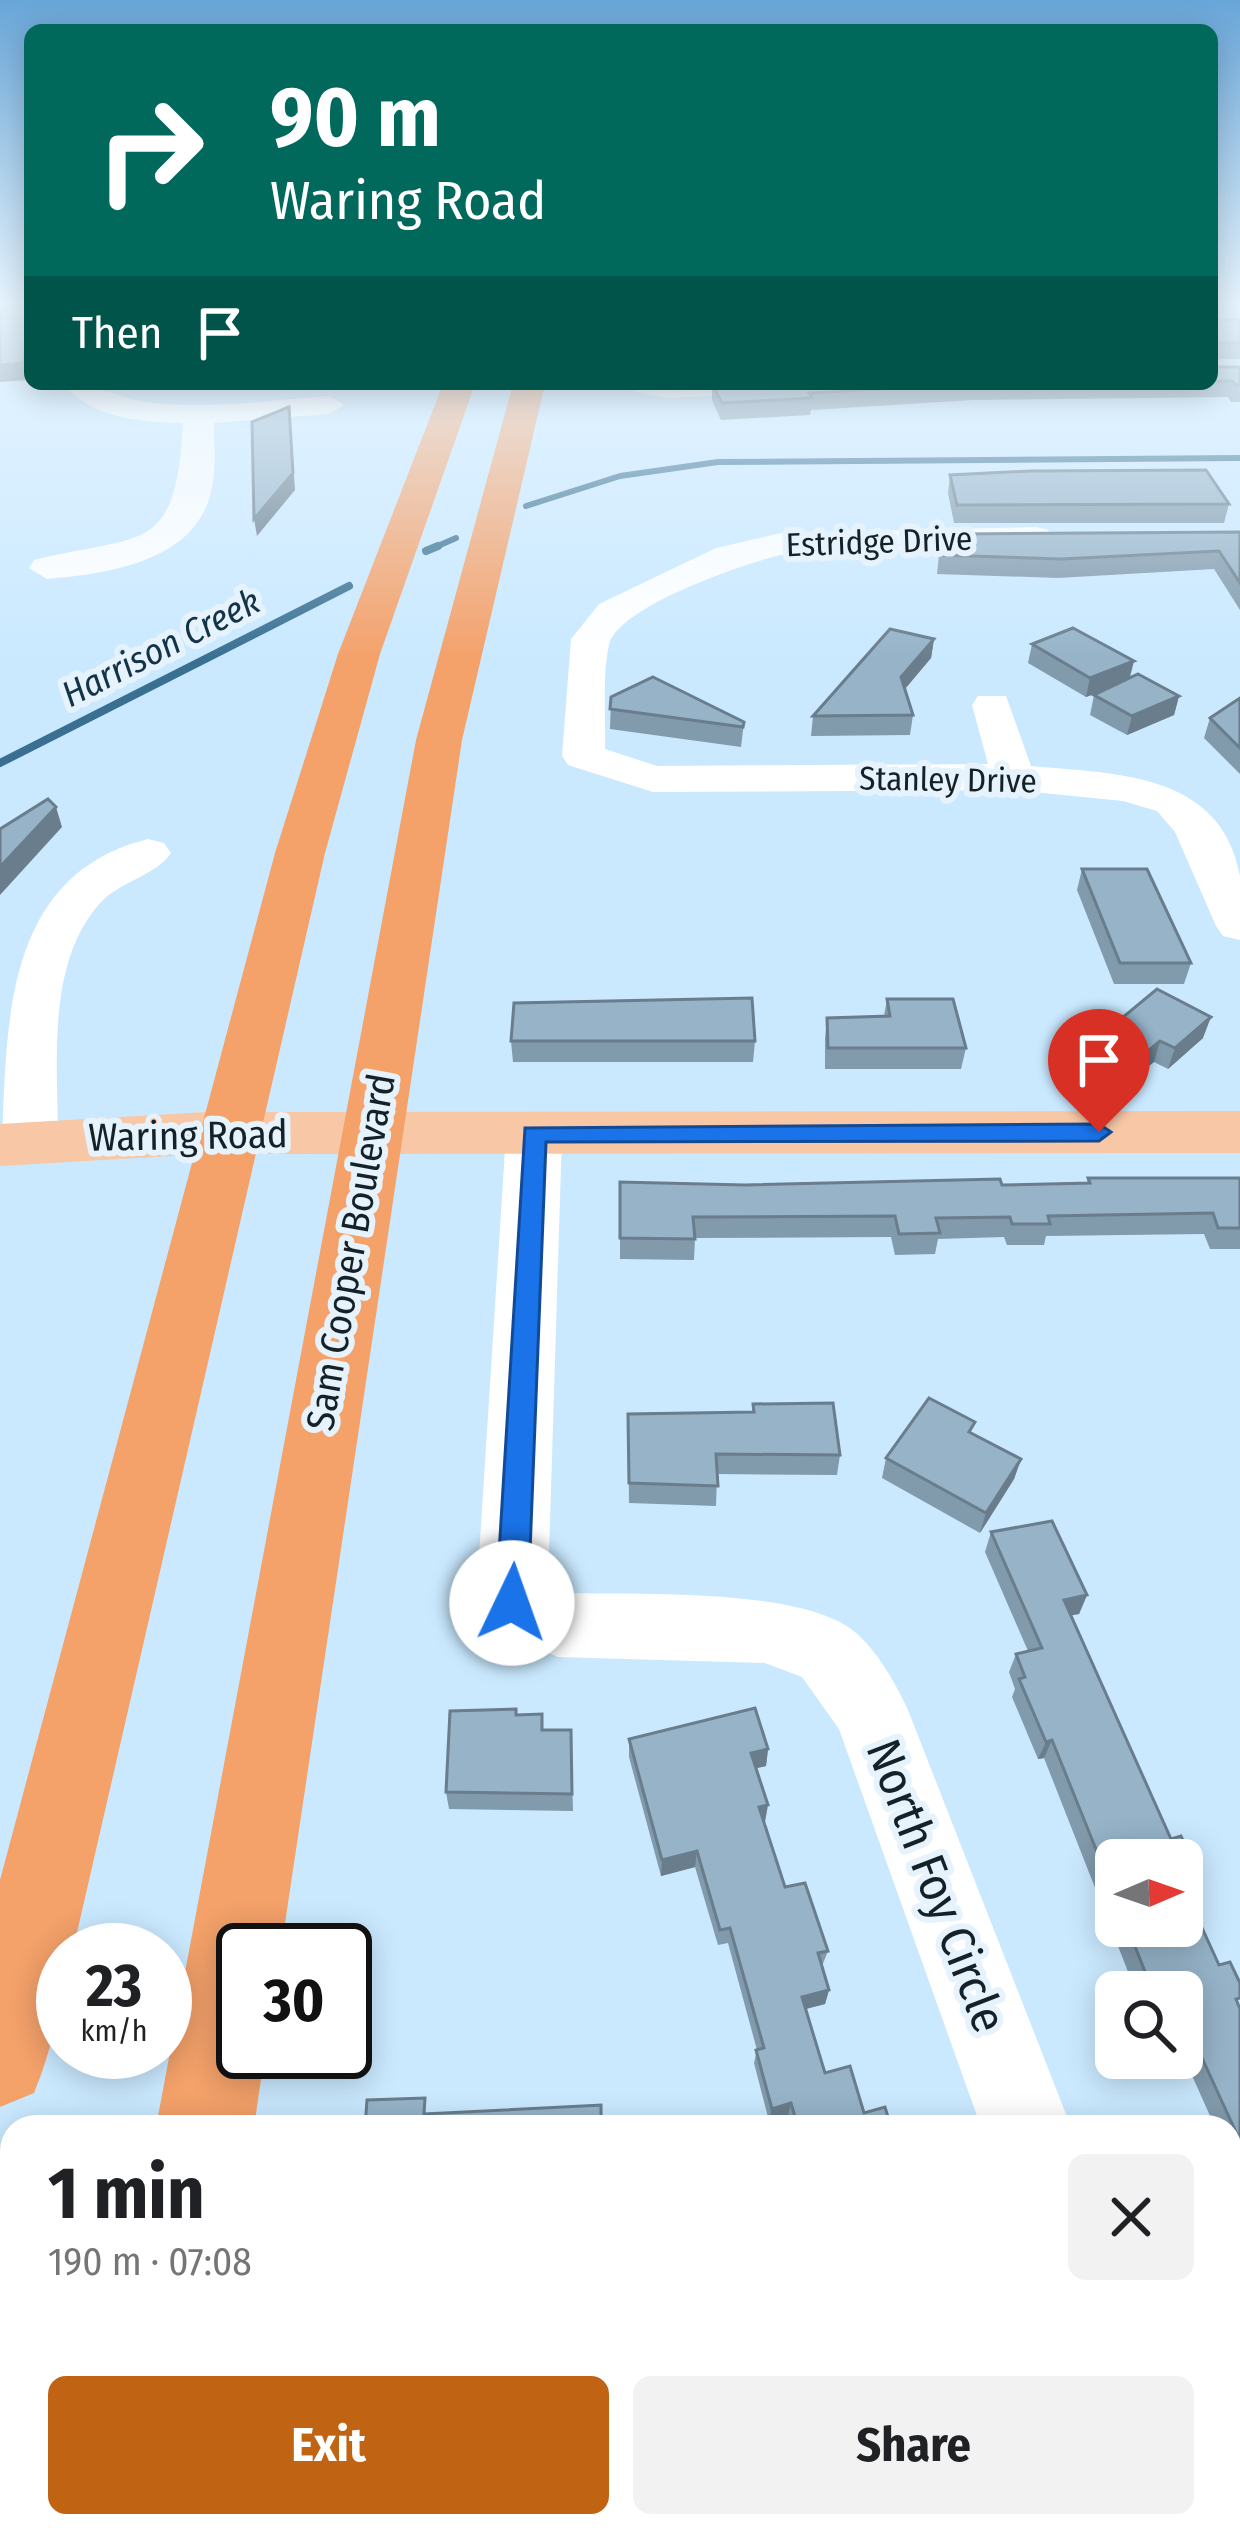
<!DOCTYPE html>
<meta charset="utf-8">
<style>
:root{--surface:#fff;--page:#f2f2f2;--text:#202124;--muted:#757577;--accent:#c06414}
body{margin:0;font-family:"Fira Sans Condensed",sans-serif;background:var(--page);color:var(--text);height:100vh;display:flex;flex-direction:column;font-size:45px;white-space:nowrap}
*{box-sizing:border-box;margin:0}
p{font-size:39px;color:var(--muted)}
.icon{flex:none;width:66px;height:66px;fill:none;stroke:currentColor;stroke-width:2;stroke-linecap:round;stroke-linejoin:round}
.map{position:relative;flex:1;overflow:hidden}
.details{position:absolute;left:0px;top:2115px;width:1242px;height:423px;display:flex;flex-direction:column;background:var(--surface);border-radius:36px 36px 0 0;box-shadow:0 6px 30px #0003}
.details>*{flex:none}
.guide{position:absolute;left:24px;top:24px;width:1194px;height:366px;border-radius:18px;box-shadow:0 6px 30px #0003;background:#00695c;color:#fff;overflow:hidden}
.needle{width:78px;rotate:88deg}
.buttons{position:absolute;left:1095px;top:1839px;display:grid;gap:24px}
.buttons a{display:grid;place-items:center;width:108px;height:108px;border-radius:18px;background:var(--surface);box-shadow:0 6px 30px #0003;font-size:60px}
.speed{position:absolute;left:36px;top:1923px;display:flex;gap:24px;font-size:60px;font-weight:700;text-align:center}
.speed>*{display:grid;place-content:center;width:156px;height:156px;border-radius:50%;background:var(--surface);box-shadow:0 6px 30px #0003;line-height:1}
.speed small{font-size:30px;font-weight:400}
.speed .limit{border:6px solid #111;border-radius:18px;background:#fff;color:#111}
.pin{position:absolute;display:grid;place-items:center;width:102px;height:102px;color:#fff;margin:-123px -51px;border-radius:50% 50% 50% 0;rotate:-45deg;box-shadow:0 0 12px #0007}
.pin .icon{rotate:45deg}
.me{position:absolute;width:132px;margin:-66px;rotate:3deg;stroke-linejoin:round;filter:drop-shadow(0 0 9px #0008)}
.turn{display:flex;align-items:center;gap:42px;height:252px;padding:0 48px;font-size:54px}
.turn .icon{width:156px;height:156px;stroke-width:2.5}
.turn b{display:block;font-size:84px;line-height:102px}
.then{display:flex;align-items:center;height:114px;padding:0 48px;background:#0003;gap:24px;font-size:45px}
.round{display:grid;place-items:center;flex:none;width:126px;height:126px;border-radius:18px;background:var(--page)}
.headline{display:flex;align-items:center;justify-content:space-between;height:204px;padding:0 48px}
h1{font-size:72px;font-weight:700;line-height:90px}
.button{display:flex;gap:24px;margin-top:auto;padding:24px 48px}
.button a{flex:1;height:138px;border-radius:18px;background:var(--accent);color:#fff;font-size:48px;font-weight:700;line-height:138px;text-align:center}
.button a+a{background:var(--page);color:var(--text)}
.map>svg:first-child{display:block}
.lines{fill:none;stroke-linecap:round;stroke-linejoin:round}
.stream-far1{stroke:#397092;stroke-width:6}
.stream{stroke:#397092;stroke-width:8}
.minor{fill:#fff;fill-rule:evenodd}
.major{fill:#f8c7a6;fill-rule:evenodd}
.highway{fill:#f4a16a;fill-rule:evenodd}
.wall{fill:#819aac;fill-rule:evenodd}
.shaded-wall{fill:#697d8c}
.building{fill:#96b3c8;stroke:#697d8c;stroke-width:3}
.route{fill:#1a73e8;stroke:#114b97;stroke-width:3}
.labels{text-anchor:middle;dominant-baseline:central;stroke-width:12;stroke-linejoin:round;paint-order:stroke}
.far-street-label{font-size:33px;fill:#152128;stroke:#e7f3fc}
.far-water-label{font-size:36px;font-style:italic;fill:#133448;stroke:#e7f3fc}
.street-label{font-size:39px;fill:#152128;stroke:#e7f3fc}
.near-street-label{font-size:48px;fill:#152128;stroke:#e7f3fc}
</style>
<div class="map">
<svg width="1240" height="2537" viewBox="0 0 1240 2537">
<rect width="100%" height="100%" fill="#cae9ff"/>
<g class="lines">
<!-- stream-far1 -->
<g class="stream-far1">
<polyline points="526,506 620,476 718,462 1240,458"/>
<polyline points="431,549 456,538"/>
</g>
<!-- stream -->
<g class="stream">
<polyline points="426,551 438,546"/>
<polyline points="0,763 349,586"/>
</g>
<!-- minor -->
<g class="minor">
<path d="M64,384C97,384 120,399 153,403C211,409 271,400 329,396L344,405L329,414L214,423C214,447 217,475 209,499C189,563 104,574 47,579L29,568L34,560C144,533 176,556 183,423C141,422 92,419 64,384Z"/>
<polygon points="624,384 791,384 776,393 668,398 629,390"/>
<path d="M1036,527L1048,530L1053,537L1048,544L781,555C745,563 617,607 609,645C602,677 606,716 605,749L657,766L988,764L972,705L978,696H1006L1031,766C1114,774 1221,771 1240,876C1240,896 1240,920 1240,940L1223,936L1216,926L1175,832L1157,811L1123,801L1013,790L653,792L568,765L562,756L571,639L599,604L716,548L781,533Z"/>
<path d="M148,839L164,843L171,853C156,875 123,881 103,900C45,960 58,1065 58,1141L50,1155L30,1160L10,1155L2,1141C7,1022 4,875 148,839Z"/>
<path d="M534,1115L554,1121L562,1134L548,1586L564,1593C633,1595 804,1587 856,1633C878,1652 896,1684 908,1710L1071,2127H981L839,1729L802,1677L765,1663L558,1657L487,1625L476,1603L506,1134L514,1121Z"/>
<rect x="1230" y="2390" width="10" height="100"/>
<polygon points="330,2526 434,2526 430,2537 326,2537"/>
</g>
<!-- major -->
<polygon class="major" points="1240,1111 1240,1153 206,1154 0,1166 0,1124 206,1112"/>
<!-- highway -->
<g class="highway">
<path d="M443,384H475L380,654L325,853L73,1950H63C63,2001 53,2046 34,2093L0,2107V1880L275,853L338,654Z"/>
<polygon points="513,384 545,384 462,740 281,1950 243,1950 243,2052 265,2052 254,2127 156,2127 416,740"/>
<polygon points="81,2526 195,2526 193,2537 79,2537"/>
</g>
</g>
<!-- wall -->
<g class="wall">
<polygon points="1212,320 1240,320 1240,359 1213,359 1213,367 1240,367 1240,402 1231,402 1228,397 973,400 811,410 810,415 721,420 712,400 712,384 1212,384"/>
<polygon points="191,384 233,384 233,388 192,390"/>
<polygon points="950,475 1229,504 1224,523 954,523 948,493"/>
<polygon points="1240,532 1240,610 1214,569 1058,578 937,574 939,555"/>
<polygon points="934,639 931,658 905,689 913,715 910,735 811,736 813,716"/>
<polygon points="1032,644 1179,696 1174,715 1127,735 1090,715 1094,695 1102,691 1086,697 1028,663"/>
<polygon points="611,697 744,722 741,747 610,729"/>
<polygon points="1240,698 1240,774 1204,738 1210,718"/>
<polygon points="1082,869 1191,963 1184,984 1114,984 1077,890"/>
<polygon points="887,999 966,1048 961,1069 825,1069 825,1039 827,1018 884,1016"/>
<polygon points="1122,1018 1203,1038 1168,1069 1154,1062 1141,1072 1124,1063 1115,1039"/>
<polygon points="511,1041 755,1041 753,1062 513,1062"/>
<polygon points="1088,1178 1240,1178 1240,1249 1210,1249 1204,1234 1046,1236 1044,1245 1007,1245 1004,1237 938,1239 935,1254 895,1255 891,1237 695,1238 694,1260 620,1259 620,1182 745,1185 1002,1185 1087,1183"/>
<polygon points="753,1404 840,1455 837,1475 717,1474 716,1506 629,1503 628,1414 752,1412"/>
<polygon points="972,1434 1021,1459 1014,1479 980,1533 882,1478 886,1458"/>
<path d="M991,1532L1087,1595L1079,1614L1071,1615L1171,1839L1196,1869L1183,1886L1240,2009V2212L1230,2188V2127H1215L1190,2071L1170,2076L1162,2058H1182V1992H1136L1044,1758L1038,1759L1012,1697L1015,1689L1009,1672L1016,1654L1028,1651L985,1552ZM1116,1860L1182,1926H1116Z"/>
<polygon points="516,1715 544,1730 571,1730 573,1811 449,1809 446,1792"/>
<polygon points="629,1739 768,1749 766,1766 756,1768 765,1822 763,1822 785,1887 828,1951 822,1966 829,1990 825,2004 805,2009 825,2073 864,2113 891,2127 791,2127 788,2116 769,2121 754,2063 757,2050 728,1943 718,1945 695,1867 661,1876 629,1757"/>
</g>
<!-- shaded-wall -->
<g class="shaded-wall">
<polygon points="30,314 28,380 0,382 0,365"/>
<polygon points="289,407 295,490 257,536 254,519"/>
<polygon points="934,639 931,658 898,697 901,677"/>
<polygon points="1134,661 1129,681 1086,697 1090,678"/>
<polygon points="1179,696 1174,715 1127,735 1132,716"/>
<polygon points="56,807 62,827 0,895 0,867"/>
<polygon points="1211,1017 1203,1038 1168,1069 1175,1048"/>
<polygon points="1160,1041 1154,1062 1141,1072 1148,1051"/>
<polygon points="1021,1459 1014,1479 980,1533 986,1513"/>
<polygon points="1087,1595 1079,1614 1056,1618 1064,1600"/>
<polygon points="1052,1740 1044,1758 1038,1759 1046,1742"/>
<polygon points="768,1749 766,1766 748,1770 751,1753"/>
<polygon points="768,1805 765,1822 756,1824 759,1807"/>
<polygon points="697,1851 695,1867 661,1876 662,1860"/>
<polygon points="1196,1869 1185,1885 1182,1886 1182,1872"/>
<polygon points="829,1990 825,2004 798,2011 802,1997"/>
<polygon points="1202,2058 1190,2071 1170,2076 1181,2063"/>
<polygon points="791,2103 788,2116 769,2121 772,2109"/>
</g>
<!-- building -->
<g class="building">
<polygon points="0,304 30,304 24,363 0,365"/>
<polygon points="1212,320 1240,320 1240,343 1213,343 1213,367 1240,367 1240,385 1236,385 1232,381 1212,381"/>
<polygon points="712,384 972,384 809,393 812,398 722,403"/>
<polygon points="289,407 293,473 254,519 252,422"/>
<polygon points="1206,470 1229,504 957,505 950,475 1030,471"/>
<polygon points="1240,532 1240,583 1219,551 1061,559 939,555 958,534"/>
<polygon points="1073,628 1134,661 1090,678 1032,644"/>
<polygon points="890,629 934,639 901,677 913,715 813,716"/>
<polygon points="1138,674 1179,696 1132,716 1094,695"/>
<polygon points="653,677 744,722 743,727 610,709 611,697"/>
<polygon points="1240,698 1240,748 1210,718"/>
<polygon points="48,799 56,807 0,867 0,829"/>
<polygon points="1082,869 1147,869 1191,963 1120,963"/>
<polygon points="1157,989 1211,1017 1175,1048 1160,1041 1148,1051 1130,1042 1122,1018"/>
<polygon points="752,998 755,1041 511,1041 514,1003"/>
<polygon points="887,999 953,999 966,1048 828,1048 827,1018 890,1016"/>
<polygon points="1088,1178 1240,1178 1240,1228 1218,1228 1213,1213 1048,1216 1050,1224 1012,1224 1010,1217 936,1218 940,1233 899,1234 895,1216 693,1217 695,1239 620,1238 620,1182 745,1185 1000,1179 1002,1185 1090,1183"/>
<polygon points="929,1398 975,1422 969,1432 1021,1459 986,1513 886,1458"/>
<polygon points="833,1403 840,1455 716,1454 718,1486 629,1483 628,1414 754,1412 753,1404"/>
<polygon points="1052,1521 1087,1595 1064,1600 1171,1839 1181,1836 1196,1869 1182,1872 1182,1860 1116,1860 1116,1899 1052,1740 1046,1742 1019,1679 1025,1677 1016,1654 1042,1648 991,1532"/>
<polygon points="755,1708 768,1749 751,1753 768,1805 759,1807 785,1887 805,1883 828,1951 818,1953 829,1990 802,1997 825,2073 850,2066 864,2113 885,2107 891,2127 798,2127 791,2103 772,2109 756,2050 764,2048 730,1928 720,1930 697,1851 662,1860 629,1739"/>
<polygon points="516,1709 516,1715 542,1714 542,1730 571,1730 572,1794 446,1792 450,1711"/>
<polygon points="1182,1884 1219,1965 1230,1962 1240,1983 1240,1998 1236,1999 1240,2009 1240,2141 1202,2058 1181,2063 1179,2058 1182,2058 1182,1992 1153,1992 1127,1926 1182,1926"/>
<polygon points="425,2098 424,2114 601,2105 601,2120 687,2117 688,2127 365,2127 367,2100"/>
<polygon points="1240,2150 1240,2169 1233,2152"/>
</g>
<!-- sky -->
<linearGradient id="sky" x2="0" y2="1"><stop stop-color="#68a6d8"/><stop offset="0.46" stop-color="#e7f5ff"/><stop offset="1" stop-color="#e7f5ff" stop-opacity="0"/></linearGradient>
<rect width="1240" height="660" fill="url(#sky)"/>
<!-- route -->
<polygon class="route" points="1099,1124 1111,1132 1099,1141 546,1142 528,1603 524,1613 512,1617 501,1613 496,1603 525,1128"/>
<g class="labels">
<!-- far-street labels -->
<g class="far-street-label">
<text transform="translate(879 542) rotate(-2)">Estridge Drive</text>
<text transform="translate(948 780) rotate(1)">Stanley Drive</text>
</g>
<!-- far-water labels -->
<g class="far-water-label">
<text transform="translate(161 648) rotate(-27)">Harrison Creek</text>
</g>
<!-- street labels -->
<g class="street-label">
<text transform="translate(188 1136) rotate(-1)">Waring Road</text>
<text transform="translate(351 1252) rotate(-80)">Sam Cooper Boulevard</text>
</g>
<!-- near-street labels -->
<g class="near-street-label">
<text transform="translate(936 1886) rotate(69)">North Foy Circle</text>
</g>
</g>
</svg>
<div class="buttons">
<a><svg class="needle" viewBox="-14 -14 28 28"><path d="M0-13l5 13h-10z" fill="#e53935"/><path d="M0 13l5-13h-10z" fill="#757577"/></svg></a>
<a><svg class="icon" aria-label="search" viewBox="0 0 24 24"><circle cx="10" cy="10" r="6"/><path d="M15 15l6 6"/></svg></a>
</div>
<div class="speed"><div>23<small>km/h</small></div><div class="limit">30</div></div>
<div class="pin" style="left:1099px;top:1132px;background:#d93025"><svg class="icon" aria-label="arrive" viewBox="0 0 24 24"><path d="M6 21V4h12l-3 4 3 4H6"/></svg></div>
<svg class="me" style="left:512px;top:1603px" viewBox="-20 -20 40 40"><circle r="19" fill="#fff"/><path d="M0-13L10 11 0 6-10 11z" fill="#1a73e8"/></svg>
<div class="guide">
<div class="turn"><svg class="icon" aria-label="right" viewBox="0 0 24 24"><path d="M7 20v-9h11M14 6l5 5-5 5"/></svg><div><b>90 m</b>Waring Road</div></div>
<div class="then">Then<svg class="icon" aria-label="arrive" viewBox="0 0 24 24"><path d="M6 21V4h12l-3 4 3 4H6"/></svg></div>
</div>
<section class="details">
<div class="headline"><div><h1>1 min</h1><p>190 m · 07:08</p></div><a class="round"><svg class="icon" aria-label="close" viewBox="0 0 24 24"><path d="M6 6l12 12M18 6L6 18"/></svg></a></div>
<div class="button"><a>Exit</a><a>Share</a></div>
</section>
</div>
